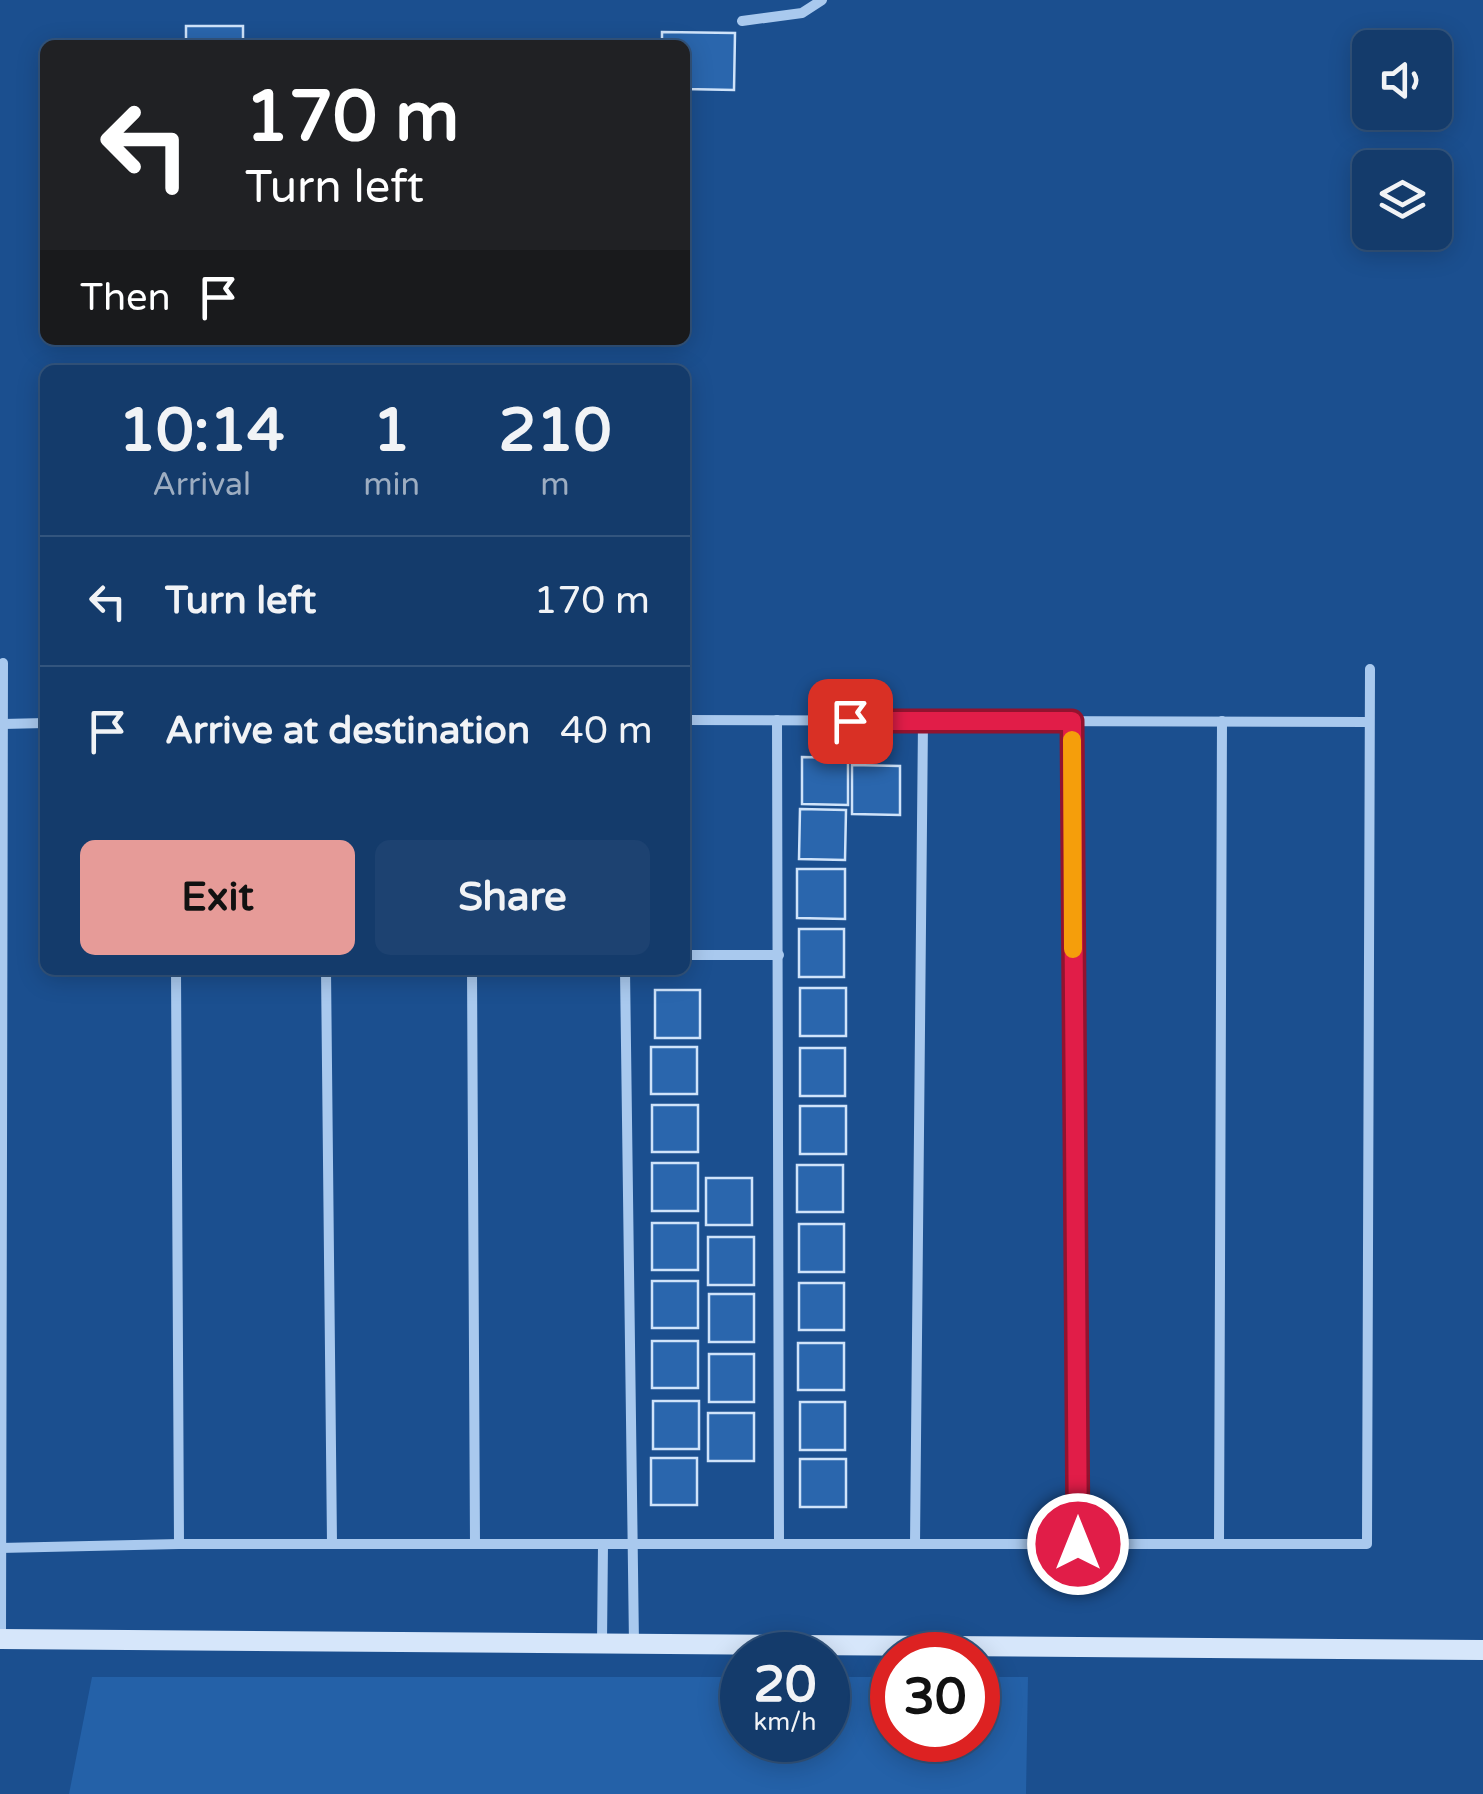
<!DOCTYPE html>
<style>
:root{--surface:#143b6b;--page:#1d4271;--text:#f1f3f6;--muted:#9dadc1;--line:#33557e;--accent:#e69b98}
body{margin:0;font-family:"Varela Round",sans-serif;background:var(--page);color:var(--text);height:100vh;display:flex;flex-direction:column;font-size:38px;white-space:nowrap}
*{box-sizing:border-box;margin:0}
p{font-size:32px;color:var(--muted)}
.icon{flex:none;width:55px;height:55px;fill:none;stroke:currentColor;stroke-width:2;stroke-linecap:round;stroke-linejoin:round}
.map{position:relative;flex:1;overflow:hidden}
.side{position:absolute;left:40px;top:365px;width:650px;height:610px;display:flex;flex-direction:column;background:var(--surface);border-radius:15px;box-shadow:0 5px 25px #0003,0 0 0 2px var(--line)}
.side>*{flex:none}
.guide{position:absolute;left:40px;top:40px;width:650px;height:305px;border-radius:15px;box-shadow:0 5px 25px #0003,0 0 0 2px var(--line);background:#202124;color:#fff;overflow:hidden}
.buttons{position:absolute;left:1352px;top:30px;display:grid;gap:20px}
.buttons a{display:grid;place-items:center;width:100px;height:100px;border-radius:15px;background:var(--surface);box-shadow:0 5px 25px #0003,0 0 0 2px var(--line);font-size:50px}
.speed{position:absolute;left:720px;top:1632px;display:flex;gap:20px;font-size:50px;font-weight:700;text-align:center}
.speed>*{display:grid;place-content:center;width:130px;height:130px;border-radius:50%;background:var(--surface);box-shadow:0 5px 25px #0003,0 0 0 2px var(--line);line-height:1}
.speed small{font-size:25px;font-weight:400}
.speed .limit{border:15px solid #d22;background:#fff;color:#111}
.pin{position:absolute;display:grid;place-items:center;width:85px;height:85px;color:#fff;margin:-42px;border-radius:20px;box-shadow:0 5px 15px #0006}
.me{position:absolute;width:110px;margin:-55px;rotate:0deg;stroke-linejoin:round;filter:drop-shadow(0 0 8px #0008)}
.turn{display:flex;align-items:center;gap:35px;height:210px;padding:0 40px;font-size:45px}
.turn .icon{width:130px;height:130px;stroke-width:2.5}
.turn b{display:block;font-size:70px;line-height:85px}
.then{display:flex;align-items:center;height:95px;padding:0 40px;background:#0003;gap:20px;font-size:38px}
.eta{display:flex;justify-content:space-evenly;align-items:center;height:170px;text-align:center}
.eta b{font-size:60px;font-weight:700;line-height:70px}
.button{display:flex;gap:20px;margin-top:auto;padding:20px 40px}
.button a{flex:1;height:115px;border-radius:15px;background:var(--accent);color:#111;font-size:40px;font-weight:700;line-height:115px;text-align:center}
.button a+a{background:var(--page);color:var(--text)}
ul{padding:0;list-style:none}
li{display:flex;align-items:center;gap:30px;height:130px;padding:0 40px;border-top:2px solid var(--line)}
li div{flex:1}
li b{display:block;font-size:38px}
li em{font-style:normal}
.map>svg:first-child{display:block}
.green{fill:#2461a8}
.building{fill:#2a66ad;stroke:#cfe3fa;stroke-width:2.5}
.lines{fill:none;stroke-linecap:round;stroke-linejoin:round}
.street{stroke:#a9c9ee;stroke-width:10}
.secondary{stroke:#d6e6fa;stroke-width:20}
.route-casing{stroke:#92132f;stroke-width:25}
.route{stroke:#e11d48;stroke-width:18}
.slow{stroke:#f59e0b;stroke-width:18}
</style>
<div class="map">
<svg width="1483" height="1794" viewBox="0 0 1483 1794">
<rect width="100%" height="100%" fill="#1b4f8f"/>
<!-- green -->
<polygon class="green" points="92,1677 742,1677 742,1740 828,1740 828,1677 892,1677 892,1740 978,1740 978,1677 1028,1677 1026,1794 69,1794"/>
<!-- building -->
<g class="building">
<rect x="186" y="26" width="57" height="19"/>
<polygon points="662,32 735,33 734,90 685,89 685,45 662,45"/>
<polygon points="802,757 848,758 848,805 802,804"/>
<polygon points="852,765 900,766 900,815 852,814"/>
<polygon points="800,809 846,810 845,860 799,859"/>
<polygon points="797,869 845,869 845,919 797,918"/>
<rect x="799" y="929" width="45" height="48"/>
<rect x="800" y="988" width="46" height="48"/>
<rect x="655" y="990" width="45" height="48"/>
<rect x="651" y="1047" width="46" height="47"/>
<rect x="800" y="1048" width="45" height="48"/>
<rect x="652" y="1105" width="46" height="47"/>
<rect x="800" y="1106" width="46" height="48"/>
<rect x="652" y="1163" width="46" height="48"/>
<rect x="797" y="1165" width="46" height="47"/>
<rect x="706" y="1178" width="46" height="47"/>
<rect x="652" y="1223" width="46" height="47"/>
<rect x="799" y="1224" width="45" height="48"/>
<rect x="708" y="1237" width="46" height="48"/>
<rect x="652" y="1281" width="46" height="47"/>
<rect x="799" y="1283" width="45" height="47"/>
<rect x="709" y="1294" width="45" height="48"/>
<rect x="652" y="1341" width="46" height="47"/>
<rect x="798" y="1343" width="46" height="47"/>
<rect x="709" y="1354" width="45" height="48"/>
<rect x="653" y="1401" width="46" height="48"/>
<rect x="800" y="1402" width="45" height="48"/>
<rect x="708" y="1413" width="46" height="48"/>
<rect x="651" y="1458" width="46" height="47"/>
<rect x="800" y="1459" width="46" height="48"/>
</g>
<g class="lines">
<!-- street -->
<g class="street">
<polyline points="742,21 802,13 822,0"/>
<polyline points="685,720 1369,722"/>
<polyline points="777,720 779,1544"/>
<polyline points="1072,721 1078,1544"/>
<polyline points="3,724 45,723"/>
<polyline points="685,955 779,955"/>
<polyline points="176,970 179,1544"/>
<polyline points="326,970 332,1544"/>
<polyline points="472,970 475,1544"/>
<polyline points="625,970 634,1644"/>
<polyline points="915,1544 923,721"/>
<polyline points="1219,1544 1222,721"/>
<polyline points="0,1548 179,1544 1367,1544 1370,669"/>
<polyline points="1,1638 3,663"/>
<polyline points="602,1642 603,1544"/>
</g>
<!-- secondary -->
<polyline class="secondary" points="0,1639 1483,1650"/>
</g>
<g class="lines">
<!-- route casing -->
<g class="route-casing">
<polyline id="route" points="850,721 1072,721 1078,1544"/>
</g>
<!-- route -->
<use href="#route" class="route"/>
<!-- slow -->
<polyline class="slow" points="1072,740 1073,949"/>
</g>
</svg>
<div class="buttons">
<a><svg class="icon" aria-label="sound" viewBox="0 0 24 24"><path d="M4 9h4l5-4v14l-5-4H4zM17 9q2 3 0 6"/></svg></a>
<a><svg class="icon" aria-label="layers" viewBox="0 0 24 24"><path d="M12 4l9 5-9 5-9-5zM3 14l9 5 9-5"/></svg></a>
</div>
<div class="speed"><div>20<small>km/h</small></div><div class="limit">30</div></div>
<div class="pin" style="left:850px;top:721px;background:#d93025"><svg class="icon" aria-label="arrive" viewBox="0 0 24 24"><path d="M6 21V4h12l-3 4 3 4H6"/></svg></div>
<svg class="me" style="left:1078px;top:1544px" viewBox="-20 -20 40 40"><circle r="17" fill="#e11d48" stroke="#fff" stroke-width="3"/><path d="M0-11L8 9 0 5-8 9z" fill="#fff"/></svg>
<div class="guide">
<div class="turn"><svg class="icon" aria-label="left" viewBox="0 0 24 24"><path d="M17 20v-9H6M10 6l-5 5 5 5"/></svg><div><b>170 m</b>Turn left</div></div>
<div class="then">Then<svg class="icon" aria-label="arrive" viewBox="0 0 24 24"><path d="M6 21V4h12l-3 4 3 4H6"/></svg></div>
</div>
<section class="side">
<div class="eta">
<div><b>10:14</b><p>Arrival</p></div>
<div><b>1</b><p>min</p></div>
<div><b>210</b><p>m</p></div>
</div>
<ul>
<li><svg class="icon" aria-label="left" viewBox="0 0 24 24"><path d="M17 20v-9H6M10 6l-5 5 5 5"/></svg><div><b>Turn left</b></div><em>170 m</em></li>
<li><svg class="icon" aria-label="arrive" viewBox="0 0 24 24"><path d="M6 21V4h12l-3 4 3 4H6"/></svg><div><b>Arrive at destination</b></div><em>40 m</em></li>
</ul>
<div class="button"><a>Exit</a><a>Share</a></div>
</section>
</div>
